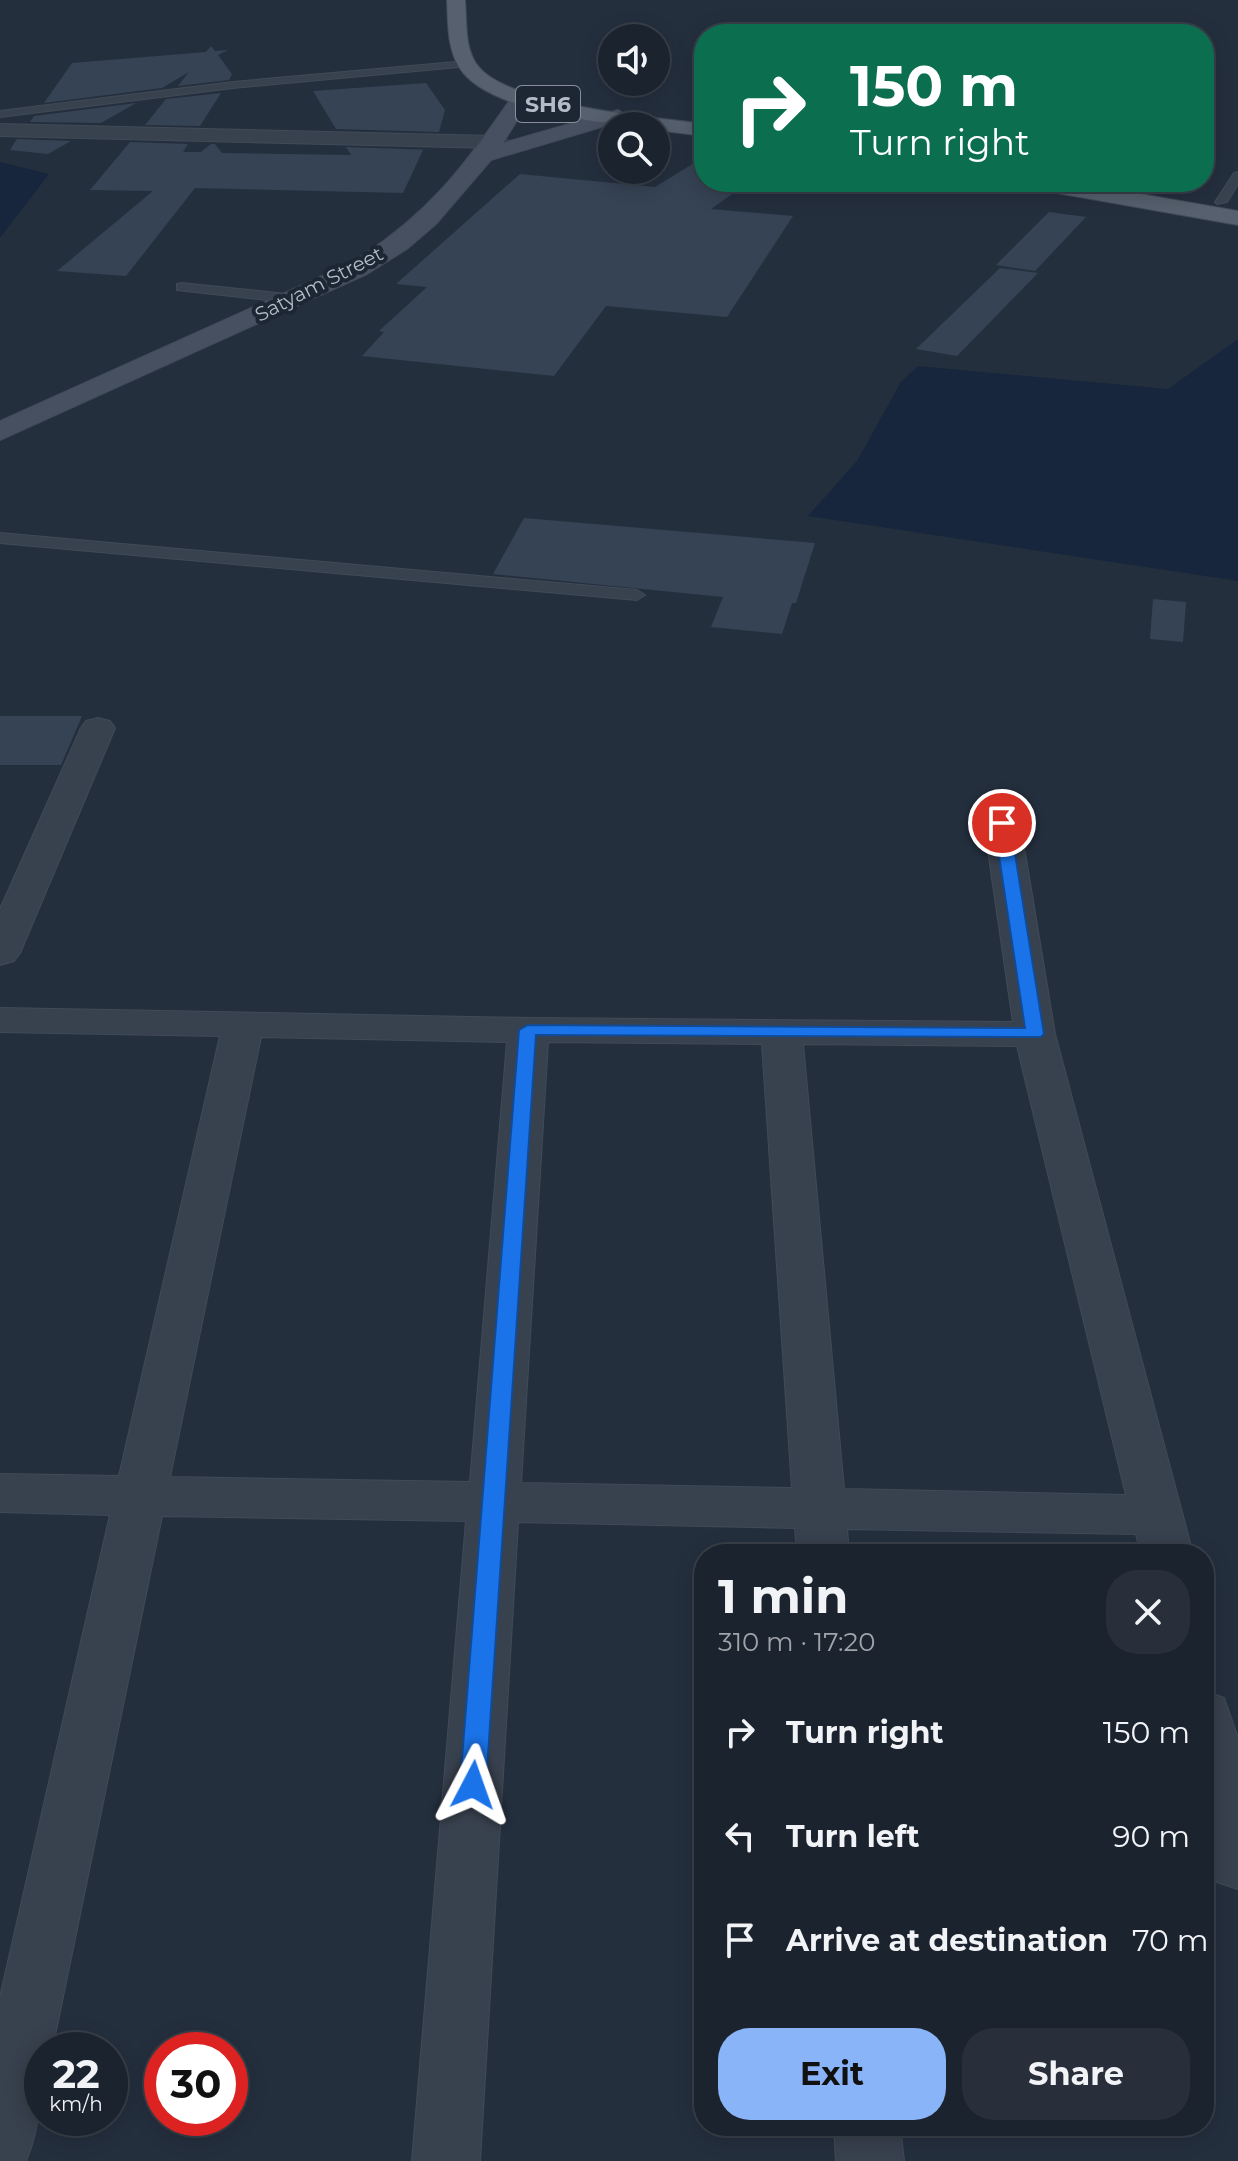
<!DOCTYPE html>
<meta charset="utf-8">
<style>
:root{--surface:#1b232e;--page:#282f3a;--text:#f1f3f6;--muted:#a0a4aa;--line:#39404a;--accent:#8ab4f8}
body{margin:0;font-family:Montserrat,sans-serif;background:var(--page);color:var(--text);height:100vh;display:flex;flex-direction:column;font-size:30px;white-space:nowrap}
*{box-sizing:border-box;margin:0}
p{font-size:26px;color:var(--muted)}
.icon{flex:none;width:44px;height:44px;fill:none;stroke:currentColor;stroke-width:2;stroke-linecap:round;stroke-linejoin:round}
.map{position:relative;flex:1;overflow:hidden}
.sheet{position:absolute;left:694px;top:1544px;width:520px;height:592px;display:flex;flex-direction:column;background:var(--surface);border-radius:32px;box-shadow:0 4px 20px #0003,0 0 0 2px var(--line)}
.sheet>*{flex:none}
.banner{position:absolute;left:694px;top:24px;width:520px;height:168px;border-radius:32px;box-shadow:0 4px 20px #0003,0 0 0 2px var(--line);background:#0b6e4f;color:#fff;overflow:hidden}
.fabs{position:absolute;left:598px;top:24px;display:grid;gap:16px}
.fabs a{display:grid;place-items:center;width:72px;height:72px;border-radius:50%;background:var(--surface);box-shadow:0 4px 20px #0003,0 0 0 2px var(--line);font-size:40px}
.speed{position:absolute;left:24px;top:2032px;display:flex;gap:16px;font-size:40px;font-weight:700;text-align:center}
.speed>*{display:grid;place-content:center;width:104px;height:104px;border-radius:50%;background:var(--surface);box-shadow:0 4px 20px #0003,0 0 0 2px var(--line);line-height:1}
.speed small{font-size:20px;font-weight:400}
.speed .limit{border:12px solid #d22;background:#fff;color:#111}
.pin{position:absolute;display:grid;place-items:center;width:68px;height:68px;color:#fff;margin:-34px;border:4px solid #fff;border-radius:50%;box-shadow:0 2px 8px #0007}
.me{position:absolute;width:88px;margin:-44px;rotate:4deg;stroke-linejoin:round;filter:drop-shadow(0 0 6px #0008)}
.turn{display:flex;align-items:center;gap:28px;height:168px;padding:0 24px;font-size:36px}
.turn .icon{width:104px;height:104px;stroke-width:2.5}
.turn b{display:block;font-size:56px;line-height:68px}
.round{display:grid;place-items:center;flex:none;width:84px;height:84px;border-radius:32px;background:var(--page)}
.summary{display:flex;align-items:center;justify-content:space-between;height:136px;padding:0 24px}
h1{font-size:48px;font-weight:700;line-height:60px}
.button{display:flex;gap:16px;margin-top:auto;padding:16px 24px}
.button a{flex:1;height:92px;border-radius:32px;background:var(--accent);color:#111;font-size:32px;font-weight:700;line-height:92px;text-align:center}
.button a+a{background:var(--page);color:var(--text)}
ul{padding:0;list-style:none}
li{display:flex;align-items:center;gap:24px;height:104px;padding:0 24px}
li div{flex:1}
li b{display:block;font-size:30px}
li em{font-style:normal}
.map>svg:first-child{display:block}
.water{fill:#17263c}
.building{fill:#364354}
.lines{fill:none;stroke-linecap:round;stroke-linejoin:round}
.lane-casing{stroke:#414a57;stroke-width:2}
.street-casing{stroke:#414a57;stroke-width:2}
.secondary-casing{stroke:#414a57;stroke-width:2}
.primary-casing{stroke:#414a57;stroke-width:2}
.lane{fill:#38414e;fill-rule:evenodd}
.street{fill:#38414e;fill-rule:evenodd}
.secondary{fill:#465061;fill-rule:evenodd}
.primary{fill:#56606e;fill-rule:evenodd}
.route{fill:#1a73e8;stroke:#114b97;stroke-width:2}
.labels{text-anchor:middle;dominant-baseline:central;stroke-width:8;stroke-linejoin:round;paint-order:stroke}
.far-street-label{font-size:20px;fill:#b4bcc9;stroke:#1d2633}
.shield{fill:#1d2633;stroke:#878f9c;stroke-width:2}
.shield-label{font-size:22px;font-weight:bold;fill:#b4bcc9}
</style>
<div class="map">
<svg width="1238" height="2161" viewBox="0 0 1238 2161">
<rect width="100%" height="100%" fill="#242f3e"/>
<!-- water -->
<g class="water">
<polygon points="0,162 49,174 0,238"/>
<polygon points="1238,339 1238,581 808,516 857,461 901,382 918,366 1168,389"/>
</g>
<!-- building -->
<g class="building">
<polygon points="211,46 215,51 228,50 218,55 232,74 229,80 178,86 189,72 162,88 44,103 72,63 206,52"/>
<polygon points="426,83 445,110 439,132 336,129 313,91"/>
<polygon points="221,93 200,126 145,125 166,99"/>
<polygon points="136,103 101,123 30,122 34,116"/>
<polygon points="17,139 71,141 48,154 10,150"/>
<polygon points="130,142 188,144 183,152 201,152 211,144 215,144 222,153 351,155 346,147 432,150 423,150 403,193 195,188 126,276 57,271 153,191 90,190"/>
<polygon points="704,157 704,182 749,182 711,209 793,216 727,317 606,306 554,376 362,356 384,332 379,331 427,287 396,284 520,174 655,187"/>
<polygon points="1049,212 1086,217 1035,271 996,265"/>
<polygon points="1000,268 1038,273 957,356 916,349"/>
<polygon points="524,518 815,543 796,603 792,603 782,634 711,627 723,597 493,574"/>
<polygon points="1153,599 1186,602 1183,642 1150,639"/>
<polygon points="0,716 82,716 61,765 0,765"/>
</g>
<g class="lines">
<!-- lane casing -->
<g class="lane-casing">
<g id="lane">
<polygon points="467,61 470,66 233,88 0,117 0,111 233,82"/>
<polygon points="1238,172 1238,184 1227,202 1217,204 1215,202 1234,173"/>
<polygon points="181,283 296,295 302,299 296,303 177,290 177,284"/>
<polygon points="0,533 637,590 645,595 637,600 0,543"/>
</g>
</g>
<!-- street casing -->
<g class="street-casing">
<g id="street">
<polygon points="0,124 494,136 518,144 521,148 511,154 492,148 0,136"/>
<polygon points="98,718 110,721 115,728 20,953 14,961 0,965 0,909 81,728 86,721"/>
<path d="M1002,812L1015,815L1020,823L1055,1034L1193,1554H1141L1136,1534L847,1529L849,1554H797L795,1528L518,1522L480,2161H412L466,1521L162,1516L52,2050H42C42,2089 41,2125 26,2161H0V1997L110,1515L0,1512V1474L119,1476L220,1036L0,1032V1008L528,1018L1013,1022L984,823L989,815ZM261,1037L507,1042L470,1482L170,1477ZM548,1042L762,1044L792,1488L521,1483ZM803,1044L1017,1046L1126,1495L844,1489Z"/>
<polygon points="1204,1691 1224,1698 1238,1738 1238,1889 1217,1882 1204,1845"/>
<polygon points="834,2126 900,2126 904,2161 836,2161"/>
</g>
</g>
<!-- secondary casing -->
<g class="secondary-casing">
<path id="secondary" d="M521,92L531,98L503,143L618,110L628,116L625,120L491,160L436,224L407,249L367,274L0,440V421L349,264C426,218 465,166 514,94Z"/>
</g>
<!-- primary casing -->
<g class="primary-casing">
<g id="primary">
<path d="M447,0H465C467,20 464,49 478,66C509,106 654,117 704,124V136L656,130V126C608,126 485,111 459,67C447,47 448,22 447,0Z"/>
<polygon points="1023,182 1072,182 1238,211 1238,225 1034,189"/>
</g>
</g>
<!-- lane -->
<use href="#lane" class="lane"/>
<!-- street -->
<use href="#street" class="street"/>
<!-- secondary -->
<use href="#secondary" class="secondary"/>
<!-- primary -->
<use href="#primary" class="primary"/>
</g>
<!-- route -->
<polygon class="route" points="1002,818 1010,823 1044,1034 1041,1037 536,1035 486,1785 482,1792 473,1796 464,1792 460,1785 519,1030 528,1025 1025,1028 994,823"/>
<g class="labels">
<!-- far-street labels -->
<g class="far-street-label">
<text transform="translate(319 284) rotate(-27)">Satyam Street</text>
</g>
<!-- shield labels -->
<rect class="shield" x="516" y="86" width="64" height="36" rx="6"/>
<g class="shield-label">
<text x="548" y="104">SH6</text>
</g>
</g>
</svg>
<div class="fabs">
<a><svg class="icon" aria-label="sound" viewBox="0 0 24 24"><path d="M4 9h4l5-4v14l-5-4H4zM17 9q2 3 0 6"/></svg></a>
<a><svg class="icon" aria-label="search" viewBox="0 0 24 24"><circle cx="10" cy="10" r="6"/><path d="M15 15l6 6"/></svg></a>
</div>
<div class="speed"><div>22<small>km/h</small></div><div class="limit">30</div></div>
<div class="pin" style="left:1002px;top:823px;background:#d93025"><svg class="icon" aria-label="arrive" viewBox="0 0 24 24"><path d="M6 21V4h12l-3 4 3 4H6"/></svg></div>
<svg class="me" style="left:473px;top:1785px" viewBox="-20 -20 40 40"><path d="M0-17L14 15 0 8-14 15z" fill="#1a73e8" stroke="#fff" stroke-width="4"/></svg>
<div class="banner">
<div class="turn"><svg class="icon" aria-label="right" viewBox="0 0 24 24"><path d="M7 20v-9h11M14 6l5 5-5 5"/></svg><div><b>150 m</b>Turn right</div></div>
</div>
<section class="sheet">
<div class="summary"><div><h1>1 min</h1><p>310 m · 17:20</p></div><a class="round"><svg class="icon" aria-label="close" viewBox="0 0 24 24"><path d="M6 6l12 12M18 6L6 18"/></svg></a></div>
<ul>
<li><svg class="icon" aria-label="right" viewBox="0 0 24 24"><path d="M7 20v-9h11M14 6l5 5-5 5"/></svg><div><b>Turn right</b></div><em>150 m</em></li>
<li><svg class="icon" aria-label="left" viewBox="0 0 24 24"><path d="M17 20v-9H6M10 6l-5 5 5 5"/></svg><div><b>Turn left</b></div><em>90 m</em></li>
<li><svg class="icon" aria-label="arrive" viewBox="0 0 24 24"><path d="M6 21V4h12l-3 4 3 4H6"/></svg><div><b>Arrive at destination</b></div><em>70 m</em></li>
</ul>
<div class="button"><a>Exit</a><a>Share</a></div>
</section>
</div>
